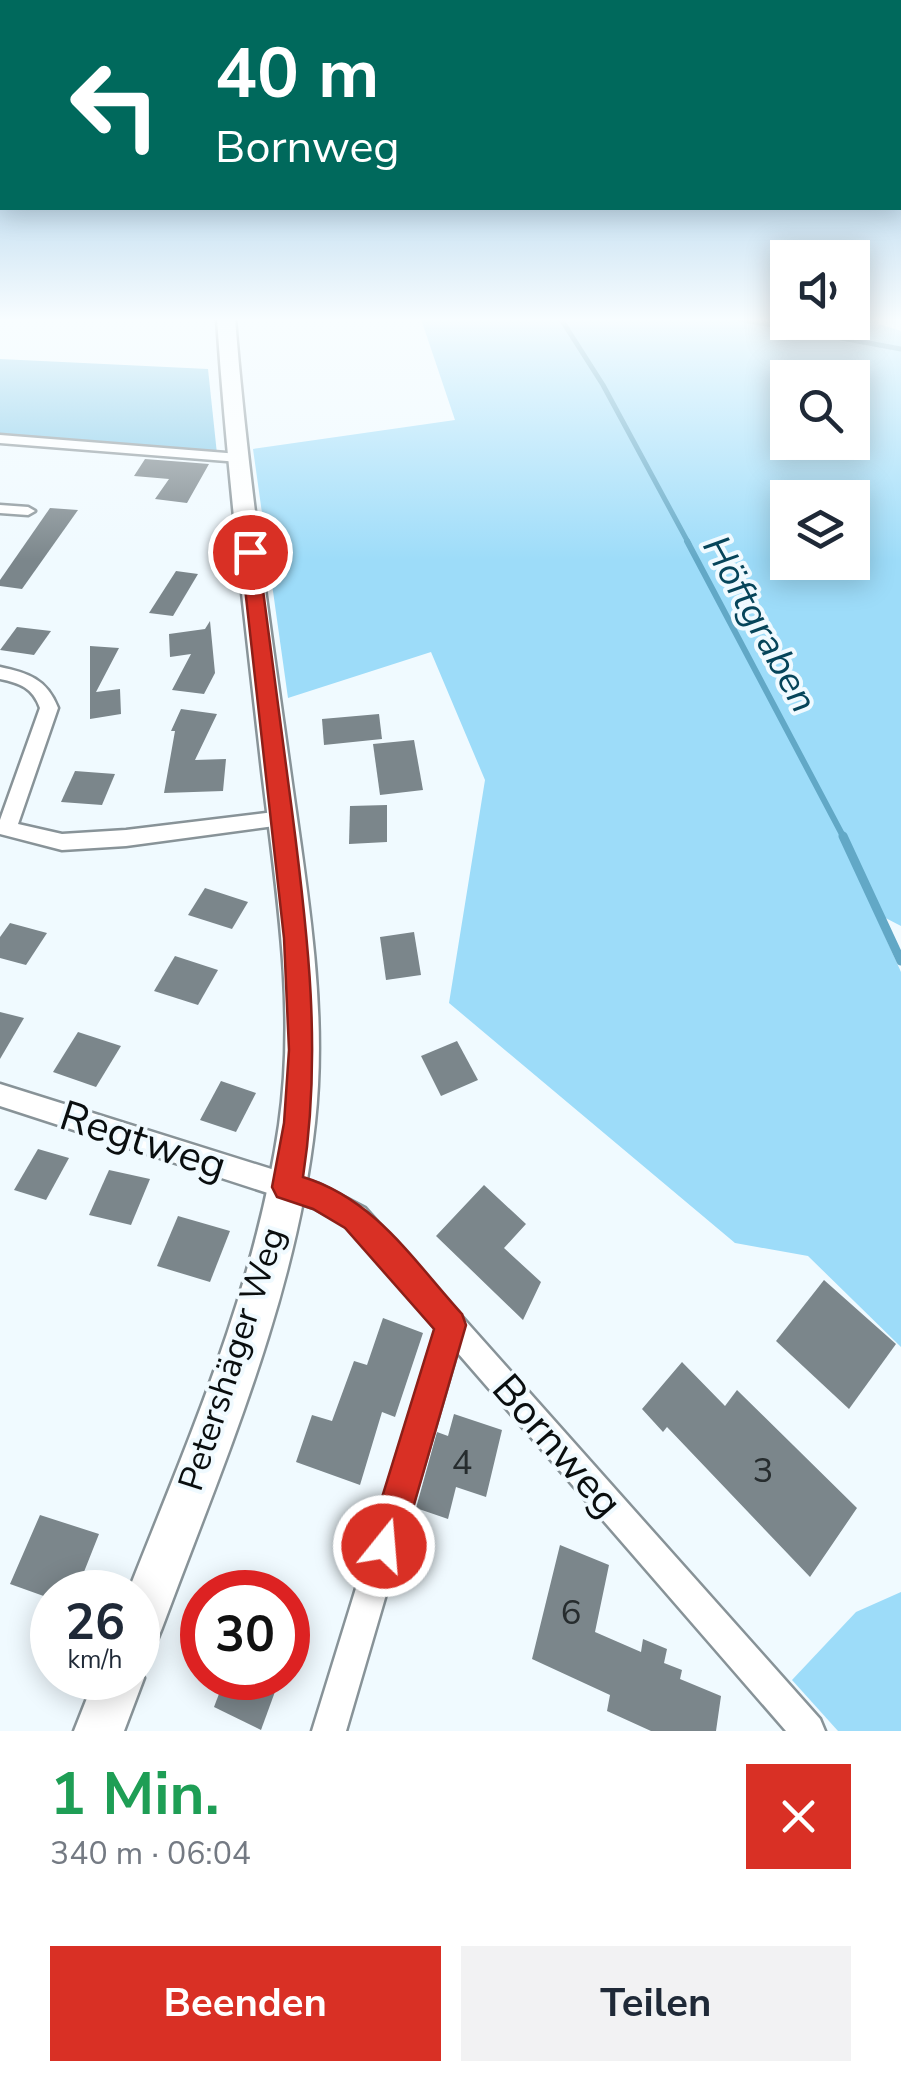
<!DOCTYPE html>
<html lang="de">
<meta charset="utf-8">
<style>
:root{--surface:#fff;--page:#f2f2f3;--text:#1f2937;--muted:#747a83;--accent:#d93025}
body{margin:0;font-family:"Nunito Sans",sans-serif;background:var(--page);color:var(--text);height:100vh;display:flex;flex-direction:column;font-size:38px;white-space:nowrap}
*{box-sizing:border-box;margin:0}
p{font-size:32px;color:var(--muted)}
.icon{flex:none;width:55px;height:55px;fill:none;stroke:currentColor;stroke-width:2;stroke-linecap:round;stroke-linejoin:round}
.map{position:relative;height:1731px;overflow:hidden}
.panel{display:flex;flex-direction:column;background:var(--surface);flex:1}
.panel>*{flex:none}
.banner{position:absolute;left:0px;top:0px;width:902px;height:210px;box-shadow:0 5px 25px #0003;background:#00695c;color:#fff;overflow:hidden}
.tools{position:absolute;left:770px;top:240px;display:grid;gap:20px}
.tools a{display:grid;place-items:center;width:100px;height:100px;border-radius:0px;background:var(--surface);box-shadow:0 5px 25px #0003;font-size:50px}
.speed{position:absolute;left:30px;top:1570px;display:flex;gap:20px;font-size:50px;font-weight:700;text-align:center}
.speed>*{display:grid;place-content:center;width:130px;height:130px;border-radius:50%;background:var(--surface);box-shadow:0 5px 25px #0003;line-height:1}
.speed small{font-size:25px;font-weight:400}
.speed .limit{border:15px solid #d22;background:#fff;color:#111}
.pin{position:absolute;display:grid;place-items:center;width:85px;height:85px;color:#fff;margin:-42px;border:5px solid #fff;border-radius:50%;box-shadow:0 2px 10px #0007}
.me{position:absolute;width:110px;margin:-55px;rotate:17deg;stroke-linejoin:round;filter:drop-shadow(0 0 8px #0008)}
.turn{display:flex;align-items:center;gap:35px;height:210px;padding:0 50px;font-size:45px}
.turn .icon{width:130px;height:130px;stroke-width:2.5}
.turn b{display:block;font-size:70px;line-height:85px}
.round{display:grid;place-items:center;flex:none;width:105px;height:105px;border-radius:0px;background:var(--page)}
.summary{display:flex;align-items:center;justify-content:space-between;height:170px;padding:0 50px}
h1{font-size:60px;font-weight:700;line-height:75px;color:#1e9e55}
.primary-button{display:flex;gap:20px;margin-top:auto;padding:20px 50px}
.primary-button a{flex:1;height:115px;border-radius:0px;background:var(--accent);color:#fff;font-size:40px;font-weight:700;line-height:115px;text-align:center}
.primary-button a+a{background:var(--page);color:var(--text)}
.map>svg:first-child{display:block}
.green{fill:#9ddcf9;fill-rule:evenodd}
.forest{fill:#83cae9}
.lines{fill:none;stroke-linecap:round;stroke-linejoin:round}
.stream-far2{stroke:#62a8c6;stroke-width:5}
.stream-far1{stroke:#62a8c6;stroke-width:6}
.stream{stroke:#62a8c6;stroke-width:9}
.building{fill:#7b868b}
.street-casing{stroke:#889398;stroke-width:5}
.secondary-casing{stroke:#889398;stroke-width:5}
.street{fill:#fff;fill-rule:evenodd}
.secondary{fill:#fff;fill-rule:evenodd}
.route{fill:#d93025;stroke:#8d1f18;stroke-width:2.5}
.labels{text-anchor:middle;dominant-baseline:central;stroke-width:8;stroke-linejoin:round;paint-order:stroke}
.street-label{font-size:35px;fill:#0a0e0f;stroke:#f0faff}
.near-number-label{font-size:35px;fill:#262c2e}
.water-label{font-size:38px;font-style:italic;fill:#06455a;stroke:#f0faff}
.near-street-label{font-size:42px;fill:#0a0e0f;stroke:#f0faff}
</style>
<div class="map">
<svg width="901" height="1731" viewBox="0 0 901 1731">
<rect width="100%" height="100%" fill="#f0faff"/>
<!-- green -->
<g class="green">
<path d="M421,319H787L788,322H852L853,319H879V324L901,331V926L874,912L901,972V1347L808,1256L735,1243L449,1003L485,780L431,652L288,698L253,449L455,420ZM788,378H852V442H788ZM788,498H852V562H788Z"/>
<polygon points="901,1592 901,1731 838,1731 792,1680 856,1612"/>
</g>
<!-- forest -->
<polygon class="forest" points="0,359 208,369 217,454 0,436"/>
<g class="lines">
<!-- stream-far2 -->
<g class="stream-far2">
<polyline points="561,319 603,385 689,544"/>
<polyline points="740,319 901,349"/>
</g>
<!-- stream-far1 -->
<polyline class="stream-far1" points="687,541 844,838"/>
<!-- stream -->
<polyline class="stream" points="843,836 901,961"/>
</g>
<!-- building -->
<g class="building">
<polygon points="145,459 184,462 209,464 187,503 155,499 169,479 134,476"/>
<polygon points="50,508 78,510 22,589 0,586 0,580"/>
<polygon points="176,571 198,574 173,616 149,613"/>
<polygon points="210,621 215,673 204,694 172,690 191,654 170,657 169,634 205,629"/>
<polygon points="17,627 51,631 34,655 0,650"/>
<polygon points="90,646 119,648 96,692 120,689 121,714 90,719"/>
<polygon points="181,709 217,714 195,760 226,759 223,791 164,793 175,731 171,731"/>
<polygon points="379,714 382,739 324,745 322,719"/>
<polygon points="414,740 423,790 380,795 373,744"/>
<polygon points="75,771 115,774 102,805 61,802"/>
<polygon points="387,805 387,842 349,844 350,806"/>
<polygon points="205,888 248,902 232,929 188,915"/>
<polygon points="10,923 47,933 26,965 0,958 0,937"/>
<polygon points="414,932 421,975 386,980 380,937"/>
<polygon points="175,956 218,970 198,1005 154,991"/>
<polygon points="0,1012 24,1018 0,1059"/>
<polygon points="78,1032 121,1046 96,1087 53,1072"/>
<polygon points="457,1041 478,1080 441,1096 421,1056"/>
<polygon points="221,1081 256,1093 236,1132 200,1120"/>
<polygon points="38,1149 69,1158 46,1200 14,1190"/>
<polygon points="109,1170 150,1179 131,1225 89,1215"/>
<polygon points="484,1185 526,1224 504,1248 541,1282 523,1320 436,1236"/>
<polygon points="178,1216 230,1231 210,1282 157,1266"/>
<polygon points="824,1280 896,1344 849,1409 776,1341"/>
<polygon points="383,1318 423,1333 395,1417 382,1412 360,1485 296,1462 312,1415 332,1421 354,1361 367,1365"/>
<polygon points="682,1362 725,1406 737,1390 857,1508 810,1577 667,1427 663,1432 642,1409"/>
<polygon points="454,1414 502,1430 486,1497 456,1487 448,1519 416,1508 437,1432 448,1436"/>
<polygon points="40,1515 99,1534 76,1592 52,1592 52,1599 10,1584"/>
<polygon points="560,1545 609,1565 595,1632 641,1652 643,1639 667,1649 664,1663 682,1670 680,1679 721,1696 716,1731 651,1731 607,1711 610,1695 532,1659"/>
<polygon points="225,1678 280,1678 261,1730 214,1707"/>
</g>
<g class="lines">
<!-- street casing -->
<g class="street-casing">
<g id="street">
<polygon points="0,435 239,454 246,458 239,462 0,443"/>
<polygon points="0,505 28,507 35,511 28,515 0,513"/>
<path d="M0,667C28,673 47,679 58,708L18,824L62,834L126,830L282,811L292,818L282,825L126,846L62,850L0,834V820L40,708C33,688 20,683 0,679Z"/>
<polygon points="0,1084 319,1184 365,1208 820,1719 825,1731 786,1731 457,1352 346,1731 312,1731 436,1329 347,1226 314,1208 0,1106"/>
</g>
</g>
<!-- secondary casing -->
<g class="secondary-casing">
<g id="secondary">
<path d="M217,319H235C247,470 269,619 290,769C306,886 328,1005 315,1123C296,1299 223,1464 162,1628L155,1645L138,1652V1592H128C188,1440 255,1289 279,1125C296,1008 276,888 262,771C245,620 227,470 217,319Z"/>
<polygon points="138,1663 144,1678 124,1731 74,1731 95,1678 138,1678"/>
</g>
</g>
<!-- street -->
<use href="#street" class="street"/>
<!-- secondary -->
<use href="#secondary" class="secondary"/>
</g>
<!-- sky -->
<linearGradient id="sky" x2="0" y2="1"><stop stop-color="#72afda"/><stop offset="0.57" stop-color="#f8fdff"/><stop offset="1" stop-color="#f8fdff" stop-opacity="0"/></linearGradient>
<rect width="901" height="561" fill="url(#sky)"/>
<!-- route -->
<path class="route" d="M250,547L258,552C269,639 281,725 292,811C308,934 322,1054 303,1177C375,1199 413,1260 462,1314L466,1325L402,1546L397,1559L384,1564L372,1559L367,1546L434,1329L345,1228L313,1209L277,1197L272,1187L284,1123L289,1050L284,938L241,552Z"/>
<g class="labels">
<!-- street labels -->
<g class="street-label">
<text transform="translate(232 1359) rotate(-72)">Petershäger Weg</text>
</g>
<!-- near-number labels -->
<g class="near-number-label">
<text x="462" y="1462">4</text>
<text x="763" y="1470">3</text>
<text x="571" y="1612">6</text>
</g>
<!-- water labels -->
<g class="water-label">
<text transform="translate(760 624) rotate(61)">Höftgraben</text>
</g>
<!-- near-street labels -->
<g class="near-street-label">
<text transform="translate(143 1141) rotate(18)">Regtweg</text>
<text transform="translate(557 1446) rotate(49)">Bornweg</text>
</g>
</g>
</svg>
<div class="tools">
<a><svg class="icon" aria-label="sound" viewBox="0 0 24 24"><path d="M4 9h4l5-4v14l-5-4H4zM17 9q2 3 0 6"/></svg></a>
<a><svg class="icon" aria-label="search" viewBox="0 0 24 24"><circle cx="10" cy="10" r="6"/><path d="M15 15l6 6"/></svg></a>
<a><svg class="icon" aria-label="layers" viewBox="0 0 24 24"><path d="M12 4l9 5-9 5-9-5zM3 14l9 5 9-5"/></svg></a>
</div>
<div class="speed"><div>26<small>km/h</small></div><div class="limit">30</div></div>
<div class="pin" style="left:250px;top:552px;background:#d93025"><svg class="icon" aria-label="arrive" viewBox="0 0 24 24"><path d="M6 21V4h12l-3 4 3 4H6"/></svg></div>
<svg class="me" style="left:384px;top:1546px" viewBox="-20 -20 40 40"><circle r="17" fill="#d93025" stroke="#fff" stroke-width="3"/><path d="M0-11L8 9 0 5-8 9z" fill="#fff"/></svg>
<div class="banner">
<div class="turn"><svg class="icon" aria-label="left" viewBox="0 0 24 24"><path d="M17 20v-9H6M10 6l-5 5 5 5"/></svg><div><b>40 m</b>Bornweg</div></div>
</div>
</div>
<section class="panel">
<div class="summary"><div><h1>1 Min.</h1><p>340 m · 06:04</p></div><a class="round" style="background:#d93025;color:#fff"><svg class="icon" aria-label="close" viewBox="0 0 24 24"><path d="M6 6l12 12M18 6L6 18"/></svg></a></div>
<div class="primary-button"><a>Beenden</a><a>Teilen</a></div>
</section>
